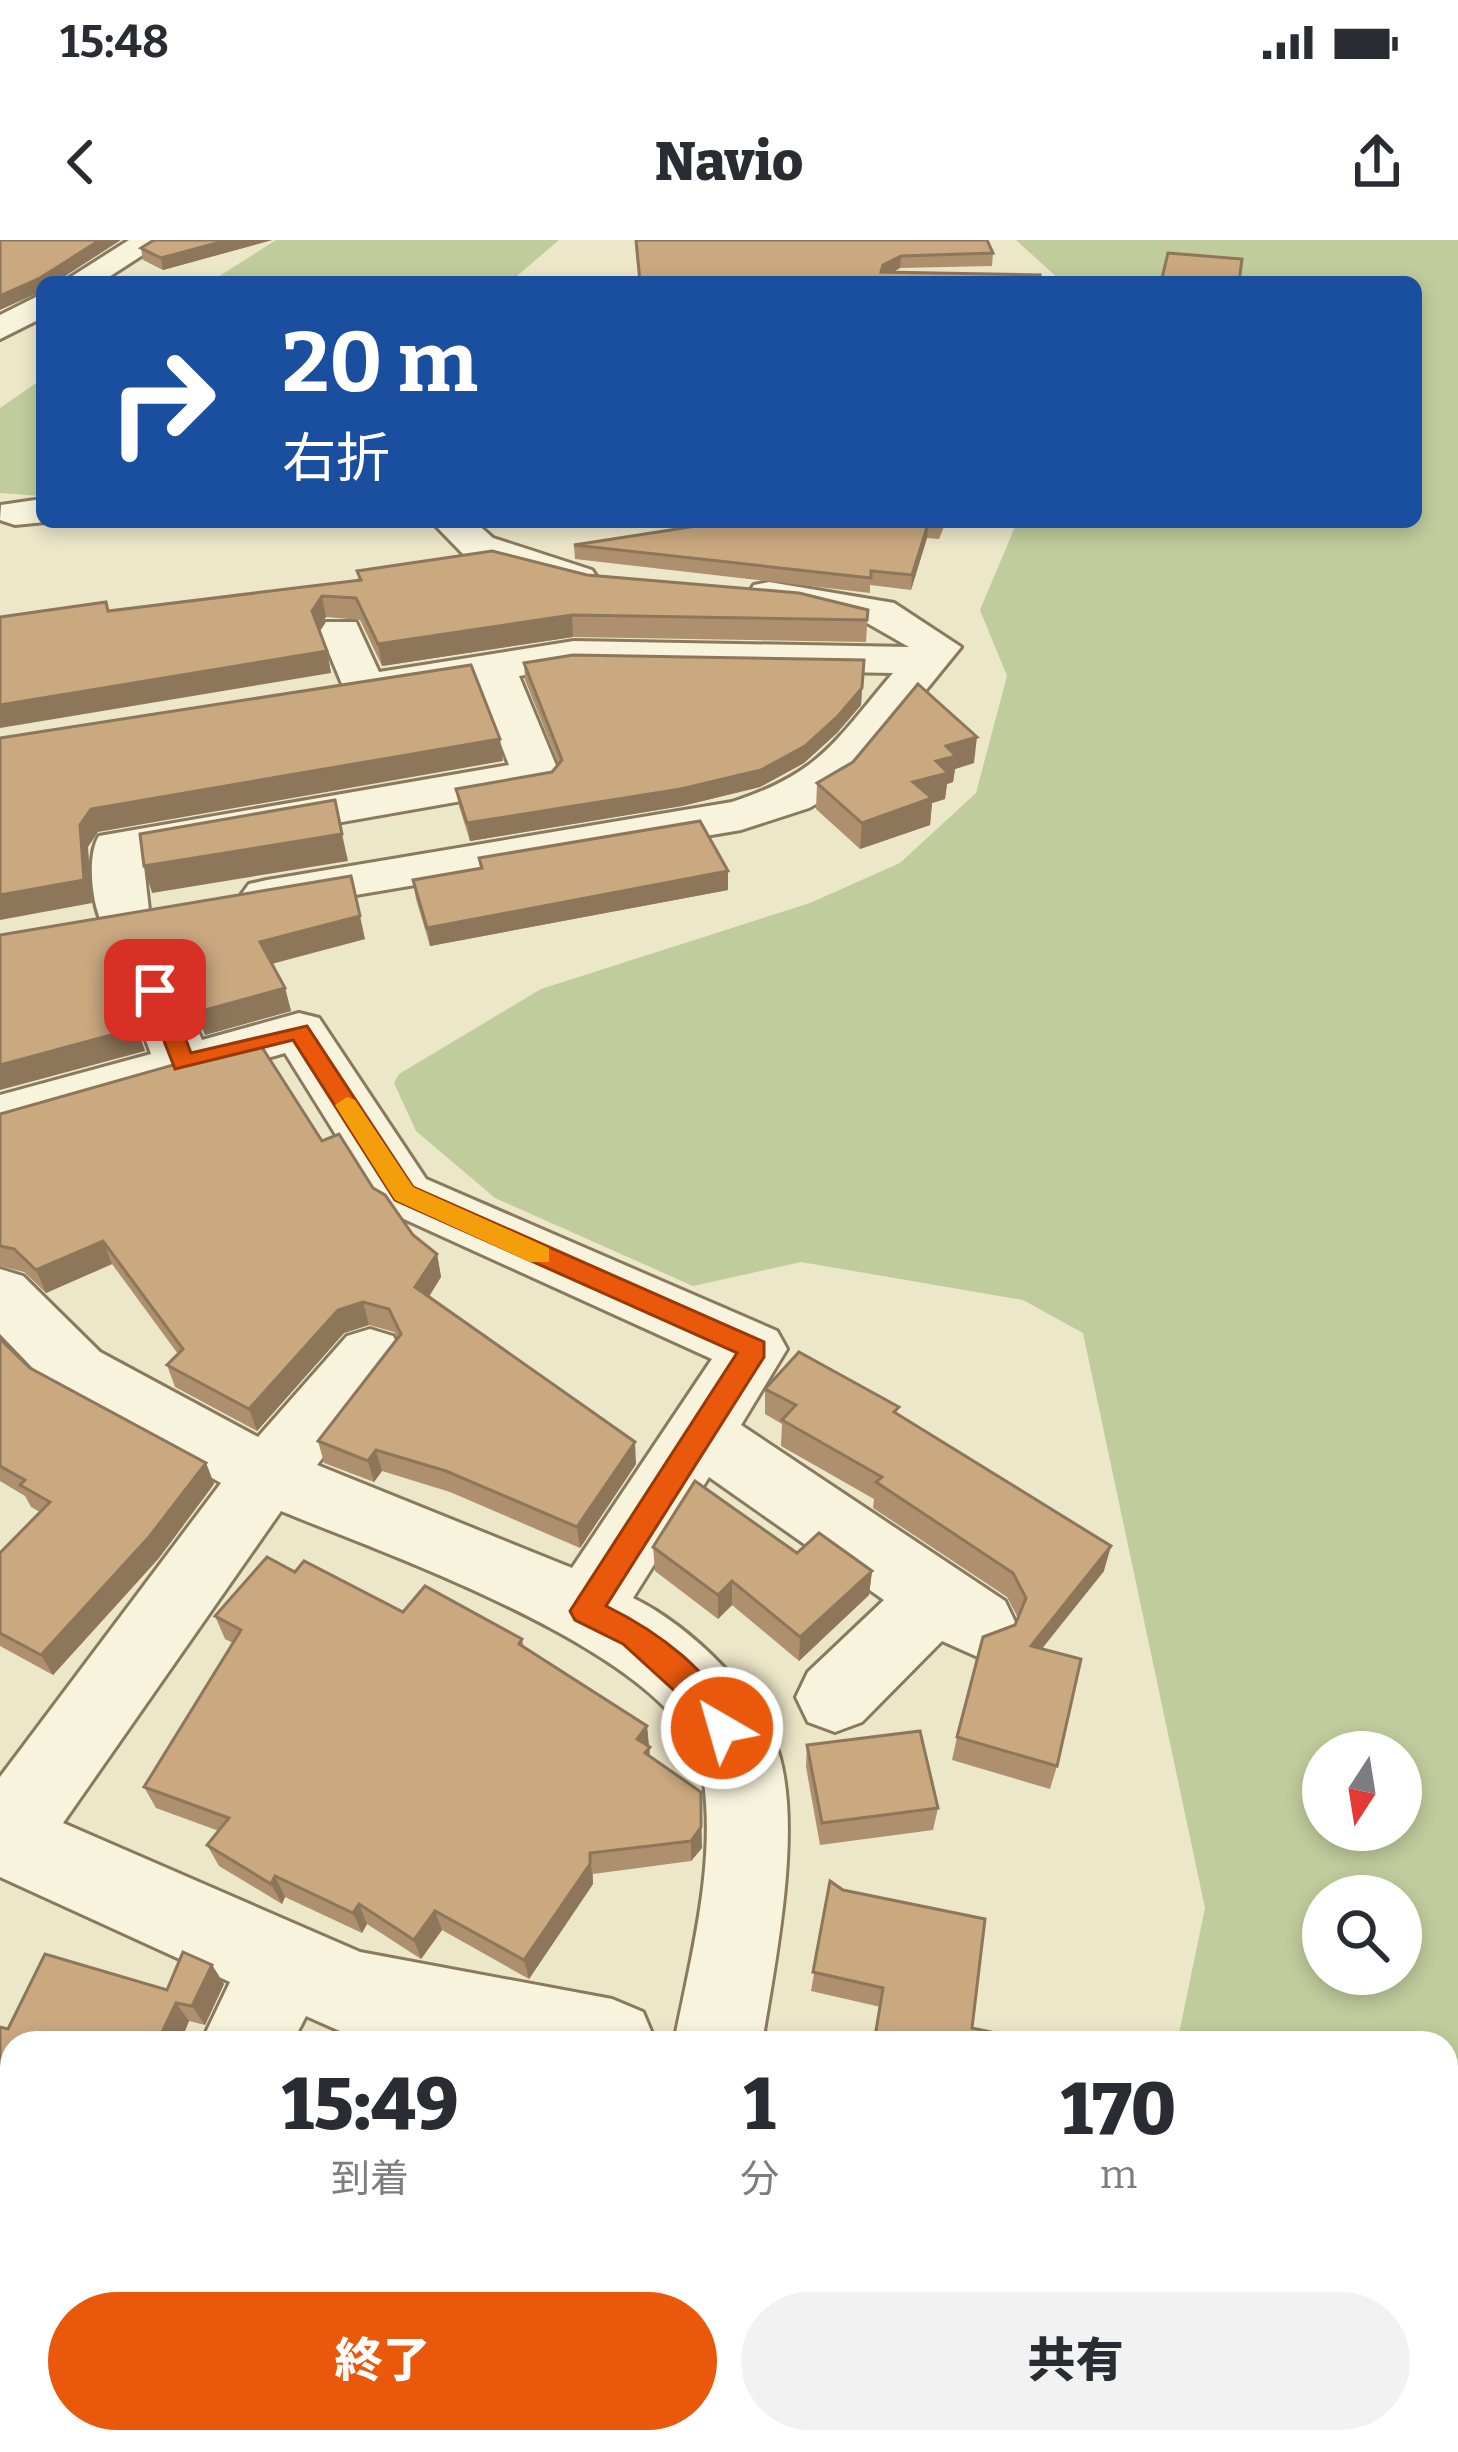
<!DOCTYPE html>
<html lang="ja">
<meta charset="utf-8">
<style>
:root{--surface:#fff;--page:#f2f2f3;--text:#2b2b33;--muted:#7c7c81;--accent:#ea580c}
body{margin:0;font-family:Bitter,"Noto Sans JP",serif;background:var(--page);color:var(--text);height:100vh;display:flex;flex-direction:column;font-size:45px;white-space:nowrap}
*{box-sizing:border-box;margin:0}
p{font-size:39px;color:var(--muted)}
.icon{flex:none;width:66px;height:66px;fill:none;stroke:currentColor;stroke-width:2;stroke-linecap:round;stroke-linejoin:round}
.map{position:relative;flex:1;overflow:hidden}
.panel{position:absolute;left:0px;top:1791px;width:1458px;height:423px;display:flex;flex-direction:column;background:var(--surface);border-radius:36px 36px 0 0;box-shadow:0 6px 18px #0003}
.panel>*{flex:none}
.top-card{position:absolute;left:36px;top:36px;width:1386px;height:252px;border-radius:18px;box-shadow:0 6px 18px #0003;background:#1a4fa0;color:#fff;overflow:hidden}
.needle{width:78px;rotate:192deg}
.fabs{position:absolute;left:1302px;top:1491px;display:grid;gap:24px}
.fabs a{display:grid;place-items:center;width:120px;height:120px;border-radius:50%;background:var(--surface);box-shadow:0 6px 18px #0003;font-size:60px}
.pin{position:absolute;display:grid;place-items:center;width:102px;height:102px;color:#fff;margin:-51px;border-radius:24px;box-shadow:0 6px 18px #0006}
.me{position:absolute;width:132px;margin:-66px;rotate:322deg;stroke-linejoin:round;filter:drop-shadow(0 0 9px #0008)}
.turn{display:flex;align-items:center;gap:42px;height:252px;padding:0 48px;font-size:54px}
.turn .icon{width:156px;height:156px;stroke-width:2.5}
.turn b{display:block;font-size:84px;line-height:102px}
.eta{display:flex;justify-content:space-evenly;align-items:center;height:204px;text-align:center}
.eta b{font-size:72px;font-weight:800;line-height:84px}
.cta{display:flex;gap:24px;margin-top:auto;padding:24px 48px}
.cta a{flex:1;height:138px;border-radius:72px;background:var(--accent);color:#fff;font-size:48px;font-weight:800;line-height:138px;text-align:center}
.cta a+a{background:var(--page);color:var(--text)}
.status{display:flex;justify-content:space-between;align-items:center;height:84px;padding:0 60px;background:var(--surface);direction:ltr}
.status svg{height:33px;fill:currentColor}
header{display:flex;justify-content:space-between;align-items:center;height:156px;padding:0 48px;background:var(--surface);font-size:54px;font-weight:800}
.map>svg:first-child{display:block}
.green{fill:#c0cc9c;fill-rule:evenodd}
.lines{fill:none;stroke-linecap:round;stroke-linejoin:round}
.minor-casing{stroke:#897a5e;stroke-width:6}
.minor{fill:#f8f3dc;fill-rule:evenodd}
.wall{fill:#ae906e}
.shaded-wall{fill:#8d765a}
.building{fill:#caa880;stroke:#8d765a;stroke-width:3}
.route{fill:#ea580c;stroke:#983908;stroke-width:3}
.slow{fill:#f59e0b}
</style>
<div class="status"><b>15:48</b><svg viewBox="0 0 49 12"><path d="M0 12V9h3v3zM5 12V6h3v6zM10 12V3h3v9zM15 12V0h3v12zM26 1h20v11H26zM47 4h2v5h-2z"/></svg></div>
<header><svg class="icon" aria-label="back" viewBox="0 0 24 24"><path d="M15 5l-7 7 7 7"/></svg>Navio<svg class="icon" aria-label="share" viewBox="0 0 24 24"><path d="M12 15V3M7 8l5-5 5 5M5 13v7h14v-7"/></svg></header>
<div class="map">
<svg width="1458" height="2212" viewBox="0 0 1458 2212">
<rect width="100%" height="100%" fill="#ede7c9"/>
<!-- green -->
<g class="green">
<polygon points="276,0 559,0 510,42 210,42"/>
<path d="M1016,0H1458V2212H1102L1104,2202H1446V1803H1177L1205,1668L1083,1093L1023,1060L801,1022L693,1046L495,958L416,891L394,843L399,834L541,749L810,663L900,623L976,553L1007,436L980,370L1017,282H1416V42H1062ZM1323,1512H1401V1590H1323ZM1323,1656H1401V1734H1323Z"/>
<polygon points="42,139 42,256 0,253 0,168"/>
</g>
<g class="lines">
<!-- minor casing -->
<g class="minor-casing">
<g id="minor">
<polygon points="129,0 166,0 101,42 63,42"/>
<polygon points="42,54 42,78 0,99 0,75"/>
<polygon points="42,259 45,282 15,285 0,280 1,265"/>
<polygon points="432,282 475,282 493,298 592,330 598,339 592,348 577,351 465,316"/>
<path d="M769,342L894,363L961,407L848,546L809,568L741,590L267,670L249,666L241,655L249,644L267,640L732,562C821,533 835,501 893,433L574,427L519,436L560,535L553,545L143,617L150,679L142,690L124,695L106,690C92,671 86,616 99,596L509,525L477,443L363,460L347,456L320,391L326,382H356L379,432L574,401L909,407L867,383L754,363L748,354L754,345Z"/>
<path d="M155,733L174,738L202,800L299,773L319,778L426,939L777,1091L787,1109L741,1185L1005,1361L1016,1384L1005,1407L978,1417L942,1401L862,1482L835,1492L808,1482L796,1457L808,1432L884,1360L709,1237L633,1358C690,1386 763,1455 780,1518C801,1596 775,1723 762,1803H674C691,1716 718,1619 702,1529C681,1415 380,1312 281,1271L63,1583L360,1712L612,1759L643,1772L656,1803H386L358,1799L306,1776L292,1803H201L230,1742L0,1637V1537L221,1243L52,1148L0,1094V1029L23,1036L100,1112L258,1197L347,1096L370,1089L393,1096L403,1114L317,1225L572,1328L712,1119L382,969L285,813L0,895V855L151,814L128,750L136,738Z"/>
<polygon points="613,2202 715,2202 713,2212 611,2212"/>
</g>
</g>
<!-- minor -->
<use href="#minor" class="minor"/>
</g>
<!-- wall -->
<g class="wall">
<polygon points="154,0 272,0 163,30 143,20 141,8"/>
<polygon points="635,0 993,13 992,26 900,28 893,32 639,42"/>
<polygon points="694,282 946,282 939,299 927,298 911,350 870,345 870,353 575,319 574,305 711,284"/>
<polygon points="357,331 587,335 868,370 866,402 573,397 382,426 360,380 326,377 318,389 327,411 331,433 109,371 359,341"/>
<polygon points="864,420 861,465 837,493 804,523 760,547 682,566 470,601 459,566 456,549 552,532 559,525 525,440 524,423"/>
<polygon points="974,523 955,529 953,542 947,544 945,559 932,563 930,585 860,609 816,569 817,543"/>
<polygon points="479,618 728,650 430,706 416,659 413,640 480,629"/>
<polygon points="0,695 365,699 272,724 285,748 291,771 205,795 178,736 156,729 135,734 124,751 145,811"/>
<polygon points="0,874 322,901 373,948 413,995 437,1014 441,1037 429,1057 636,1224 580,1308 450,1252 382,1231 374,1242 324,1223 318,1201 398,1099 394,1092 369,1085 344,1093 257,1191 175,1147 167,1125 178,1114 112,1024 46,1053 24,1032 0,1026"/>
<polygon points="0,1099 30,1128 206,1223 214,1244 159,1318 53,1435 0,1406 0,1313 40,1272 31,1267 25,1256 0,1241"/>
<polygon points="765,1149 898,1174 1104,1331 1041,1409 1057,1526 1050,1549 952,1520 957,1497 1018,1378 1007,1357 873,1268 874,1259 781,1206 782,1184 765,1174"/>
<polygon points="653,1307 797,1313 872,1331 869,1355 799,1421 732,1365 718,1379 655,1331"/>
<polygon points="295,1332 403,1372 522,1399 524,1408 647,1486 650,1517 702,1608 691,1621 593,1634 593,1644 529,1739 442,1690 421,1719 367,1684 362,1693 285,1657 282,1664 219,1626 207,1605 219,1591 156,1568 144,1547 233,1403 225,1399 215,1376"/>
<polygon points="807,1505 938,1568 933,1590 820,1605 806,1527"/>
<polygon points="830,1641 972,1788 811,1751"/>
<polygon points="212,1725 224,1744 205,1785 189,1781 180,1803 12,1803 12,1855 0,1852 0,1787 8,1789 167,1750"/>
</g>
<!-- shaded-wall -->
<g class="shaded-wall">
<polygon points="100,0 121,0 56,42 42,42 42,51 0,70 0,56"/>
<polygon points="228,0 272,0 163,30 161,18"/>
<polygon points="901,16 900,28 882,38 883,25"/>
<polygon points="928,284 927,298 911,350 912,335"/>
<polygon points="322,356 326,377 316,393 312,371"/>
<polygon points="572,375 573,397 382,426 378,404"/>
<polygon points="327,411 331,433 0,488 0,465"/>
<polygon points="862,448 861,465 837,493 804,523 760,547 682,566 470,601 467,583"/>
<polygon points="977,497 974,523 955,529 953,542 947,544 945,559 932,563 930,585 860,609 862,583 913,542 946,506"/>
<polygon points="500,499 503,521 98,592 88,607 92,663 0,680 0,655 80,585 91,569"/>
<polygon points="342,594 348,621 152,653 144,626"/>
<polygon points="728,631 728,650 430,706 427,688"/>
<polygon points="360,676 365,699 266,725 260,702"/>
<polygon points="149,706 156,729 135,734 124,752 116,728 127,711"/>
<polygon points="285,748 291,771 205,795 198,772"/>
<polygon points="137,788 145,811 0,850 0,825"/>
<polygon points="103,1001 112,1024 46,1053 36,1030"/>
<polygon points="437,1014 441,1037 420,1070 415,1047"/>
<polygon points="363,1062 369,1085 344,1093 257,1191 249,1169 338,1070"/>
<polygon points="635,1202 636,1224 580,1308 577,1287"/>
<polygon points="376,1210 382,1231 374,1242 368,1221"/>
<polygon points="206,1223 214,1244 159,1318 53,1435 41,1415"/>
<polygon points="1111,1306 1104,1331 1025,1430 1031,1406"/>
<polygon points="872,1331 869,1355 799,1421 800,1397"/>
<polygon points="732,1341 732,1365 718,1379 718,1355"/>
<polygon points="647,1486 651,1529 637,1499"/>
<polygon points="701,1552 702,1608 691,1621 691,1601"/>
<polygon points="590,1613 593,1644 529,1739 524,1720"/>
<polygon points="275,1636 285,1657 282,1664 271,1644"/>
<polygon points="359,1664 367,1684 362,1693 353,1673"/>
<polygon points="435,1671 442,1690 421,1719 414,1700"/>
<polygon points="212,1725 224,1744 205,1785 192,1766"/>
<polygon points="176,1763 189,1781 180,1803 157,1803"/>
<polygon points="12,2078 12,2109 0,2102"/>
<polygon points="307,2202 324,2202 318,2212 301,2212"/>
</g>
<!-- building -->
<g class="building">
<polygon points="0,0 100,0 40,38 0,56"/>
<polygon points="154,0 228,0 161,18 141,8"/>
<polygon points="636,0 987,0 993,13 901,16 883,25 881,32 1040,35 1039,42 640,42"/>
<polygon points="1168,13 1242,19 1239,42 1161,42"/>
<polygon points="722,282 941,282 940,285 928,284 912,335 871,331 871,338 574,305"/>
<polygon points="492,311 587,335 799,353 868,370 867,380 572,375 378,404 356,358 322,356 312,371 327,411 0,465 0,377 106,362 108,371 361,340 357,331"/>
<polygon points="573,415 864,420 862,448 838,476 805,506 761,530 681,549 467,583 456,549 552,532 562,520 524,423"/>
<polygon points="471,425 500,499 91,569 80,585 84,640 0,655 0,498"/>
<polygon points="918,444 977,497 946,506 956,516 936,521 948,533 913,542 932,558 862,583 817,543 853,522"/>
<polygon points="335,560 342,594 144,626 140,594"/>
<polygon points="700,581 728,631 427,688 413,640 482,628 479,618"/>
<polygon points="351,636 360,676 260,702 285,748 198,772 171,713 149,706 127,711 116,728 137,788 0,825 0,695"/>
<polygon points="258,801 322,901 339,894 373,948 385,955 413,995 437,1014 415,1047 635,1202 577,1287 446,1231 376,1210 368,1221 318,1201 401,1094 389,1069 363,1062 338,1070 249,1169 167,1125 183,1109 103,1001 36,1030 14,1009 0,1006 0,874"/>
<polygon points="0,1099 30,1128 206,1223 149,1297 41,1415 0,1393 0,1313 50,1262 20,1245 25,1240 0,1226"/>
<polygon points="799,1112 899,1167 894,1172 1111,1306 1031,1406 1081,1419 1057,1526 957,1497 983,1397 1015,1385 1026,1358 1013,1333 876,1242 882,1237 782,1180 796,1165 765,1149"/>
<polygon points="695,1241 797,1313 819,1293 872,1331 800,1397 732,1341 718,1355 653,1307"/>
<polygon points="267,1317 295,1332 304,1321 403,1372 425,1346 522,1399 519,1404 647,1486 637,1499 650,1507 645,1513 701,1552 701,1587 691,1601 590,1613 590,1624 524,1720 435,1671 414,1700 359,1664 353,1673 275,1636 271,1644 207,1605 229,1578 144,1547 241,1390 215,1376"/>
<polygon points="920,1491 938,1568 822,1583 807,1505"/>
<polygon points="830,1641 843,1650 985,1679 972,1788 1005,1795 1004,1803 874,1803 883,1748 813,1732"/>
<polygon points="183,1712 212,1725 192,1766 176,1763 157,1803 12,1803 12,1843 0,1840 0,1787 8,1789 45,1714 167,1750"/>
<polygon points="0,1955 12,1959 12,2078 0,2102"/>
<polygon points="173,2202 307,2202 301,2212 188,2212"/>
<polygon points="800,2202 1038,2202 1035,2212 797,2212"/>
</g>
<!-- route -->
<path class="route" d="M155,743L167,750L191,813L307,786L413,947L764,1102V1117L606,1366C659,1392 713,1432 738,1488L733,1498L722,1502L710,1498L691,1466L623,1404L575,1380L570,1371L737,1113L395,960L293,800L175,829L144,750Z"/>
<!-- slow -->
<polygon class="slow" points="347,857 355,860 413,947 549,1008 549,1022 530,1022 395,960 335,865"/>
</svg>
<div class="fabs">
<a><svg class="needle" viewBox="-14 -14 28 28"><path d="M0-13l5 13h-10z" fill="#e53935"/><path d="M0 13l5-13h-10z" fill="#7c7c81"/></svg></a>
<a><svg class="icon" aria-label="search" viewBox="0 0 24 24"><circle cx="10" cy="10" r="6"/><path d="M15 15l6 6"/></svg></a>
</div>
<div class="pin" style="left:155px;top:750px;background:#d93025"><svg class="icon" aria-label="arrive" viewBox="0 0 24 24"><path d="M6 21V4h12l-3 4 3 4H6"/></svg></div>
<svg class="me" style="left:722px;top:1488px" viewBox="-20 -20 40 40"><circle r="17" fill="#ea580c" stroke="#fff" stroke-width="3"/><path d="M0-11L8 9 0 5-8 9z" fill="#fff"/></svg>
<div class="top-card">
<div class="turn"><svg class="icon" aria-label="right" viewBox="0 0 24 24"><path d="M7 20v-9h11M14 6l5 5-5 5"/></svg><div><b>20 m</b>右折</div></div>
</div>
<section class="panel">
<div class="eta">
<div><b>15:49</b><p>到着</p></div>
<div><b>1</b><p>分</p></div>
<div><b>170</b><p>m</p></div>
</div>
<div class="cta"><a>終了</a><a>共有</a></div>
</section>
</div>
